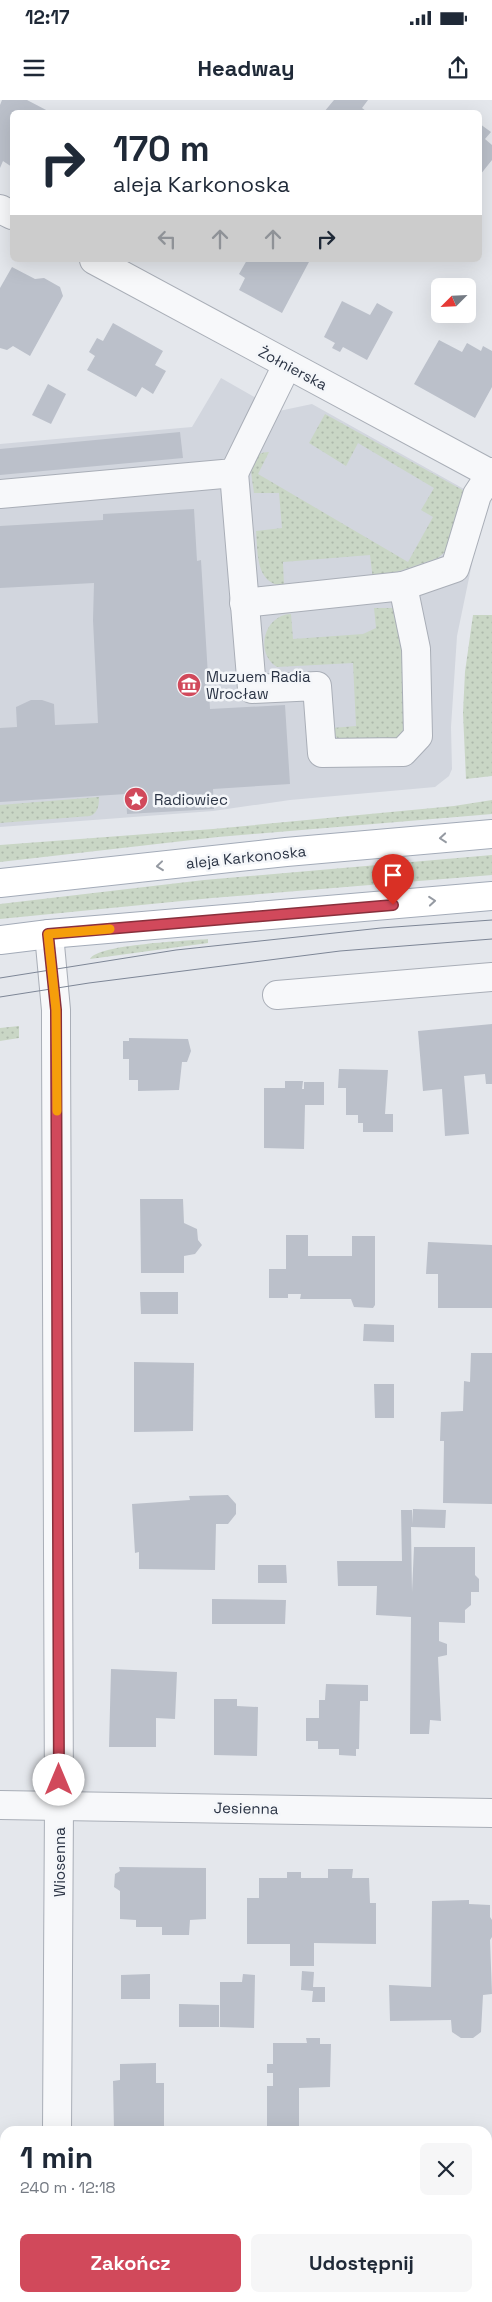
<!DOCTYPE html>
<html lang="pl">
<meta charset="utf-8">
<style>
:root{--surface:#fff;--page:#f6f6f7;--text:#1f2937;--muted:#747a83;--accent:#d1495b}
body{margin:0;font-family:"Space Grotesk",sans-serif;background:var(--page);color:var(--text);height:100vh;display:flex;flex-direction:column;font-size:19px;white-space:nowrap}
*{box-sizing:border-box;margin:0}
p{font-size:16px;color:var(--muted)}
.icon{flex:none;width:28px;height:28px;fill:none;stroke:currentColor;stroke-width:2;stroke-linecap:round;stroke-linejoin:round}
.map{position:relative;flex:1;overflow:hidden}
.panel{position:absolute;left:0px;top:2026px;width:492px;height:176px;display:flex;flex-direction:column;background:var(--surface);border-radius:15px 15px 0 0;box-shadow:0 5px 20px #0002}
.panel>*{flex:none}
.top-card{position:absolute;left:10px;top:10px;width:472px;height:152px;border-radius:8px;box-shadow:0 5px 20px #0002;background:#fff;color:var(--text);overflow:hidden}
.needle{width:32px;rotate:246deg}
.fabs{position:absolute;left:431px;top:178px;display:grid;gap:10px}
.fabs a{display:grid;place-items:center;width:45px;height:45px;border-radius:8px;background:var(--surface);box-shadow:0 5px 20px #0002;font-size:25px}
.pin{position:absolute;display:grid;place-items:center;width:42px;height:42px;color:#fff;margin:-51px -21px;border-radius:50% 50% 50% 0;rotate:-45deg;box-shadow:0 0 5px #0007}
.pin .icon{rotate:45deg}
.me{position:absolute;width:55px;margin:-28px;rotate:0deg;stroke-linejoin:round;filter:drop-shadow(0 0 4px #0008)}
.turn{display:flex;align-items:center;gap:18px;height:105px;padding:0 20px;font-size:22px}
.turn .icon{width:65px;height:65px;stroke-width:2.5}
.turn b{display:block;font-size:35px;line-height:42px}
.lanes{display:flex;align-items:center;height:48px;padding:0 20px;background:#0003;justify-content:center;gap:25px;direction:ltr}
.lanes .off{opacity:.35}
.round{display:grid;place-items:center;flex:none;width:52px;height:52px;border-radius:8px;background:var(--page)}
.overview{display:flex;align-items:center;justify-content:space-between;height:85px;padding:0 20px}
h1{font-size:30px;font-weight:700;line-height:38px}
.cta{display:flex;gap:10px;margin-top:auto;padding:10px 20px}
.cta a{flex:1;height:58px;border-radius:8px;background:var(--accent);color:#fff;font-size:20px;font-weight:700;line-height:58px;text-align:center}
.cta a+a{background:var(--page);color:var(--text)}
.status{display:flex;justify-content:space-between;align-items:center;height:35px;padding:0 25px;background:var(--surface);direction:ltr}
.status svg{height:14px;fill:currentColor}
header{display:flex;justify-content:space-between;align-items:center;height:65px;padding:0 20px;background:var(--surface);font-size:22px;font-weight:700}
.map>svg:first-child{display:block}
.built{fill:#d2d6de}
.grass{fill:url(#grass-dots)}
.building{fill:#bbc0ca}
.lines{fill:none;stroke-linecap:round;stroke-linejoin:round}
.minor-casing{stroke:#a9aeb7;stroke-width:30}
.major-casing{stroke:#a3abb8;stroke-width:30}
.minor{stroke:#f7f8fa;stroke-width:28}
.major{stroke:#fff;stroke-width:28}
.tram{stroke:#7d8696;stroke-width:1}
.oneway{stroke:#959aa2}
.route-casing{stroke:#882f3b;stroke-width:12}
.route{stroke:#d1495b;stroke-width:9}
.slow{stroke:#f59e0b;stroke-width:9}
.labels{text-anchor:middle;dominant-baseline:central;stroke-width:5;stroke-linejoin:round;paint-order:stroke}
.street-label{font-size:15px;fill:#2b3445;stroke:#f4f6f9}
.poi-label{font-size:15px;fill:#2b3445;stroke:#f4f6f9;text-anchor:start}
</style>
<div class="status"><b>12:17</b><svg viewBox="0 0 49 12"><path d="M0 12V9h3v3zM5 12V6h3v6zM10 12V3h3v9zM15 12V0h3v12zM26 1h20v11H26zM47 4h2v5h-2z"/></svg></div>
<header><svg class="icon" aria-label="menu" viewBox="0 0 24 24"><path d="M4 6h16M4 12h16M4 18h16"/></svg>Headway<svg class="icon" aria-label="share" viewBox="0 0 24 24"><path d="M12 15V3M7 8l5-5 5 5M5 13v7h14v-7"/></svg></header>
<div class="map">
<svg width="492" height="2202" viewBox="0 0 492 2202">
<defs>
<pattern id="grass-dots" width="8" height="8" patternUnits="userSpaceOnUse" patternTransform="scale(1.25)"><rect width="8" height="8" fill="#c9d6c5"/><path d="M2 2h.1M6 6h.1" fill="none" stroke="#adb8ab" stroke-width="1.8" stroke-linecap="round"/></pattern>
</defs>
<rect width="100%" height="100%" fill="#e4e7ec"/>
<!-- built -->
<polygon class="built" points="221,278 279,311 312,304 489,403 475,449 457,536 451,627 452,669 449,676 435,687 290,700 213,711 0,727 0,344 192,327"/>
<!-- grass -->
<g class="grass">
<path d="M325,314L468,393L447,450L438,458L373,480L370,455L283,462L284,486C255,484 258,453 256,431L282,428L279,393H254C252,375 244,353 269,352L258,374L408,462L433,417L421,410L434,388L358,343L346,366L309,343Z"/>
<path d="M374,508H397L407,566L408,624L400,637L392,642H342L336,637L332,628L356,626L353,563L277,567C255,554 263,515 291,514L293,539L363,534L376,528Z"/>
<polygon points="473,515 492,515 492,676 466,679 463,613 465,572"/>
<path d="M99,697C99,705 98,713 90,716L0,723V705Z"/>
<polygon points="492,700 492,714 218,737 0,762 0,745 213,729 454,706"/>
<polygon points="492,755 492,775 212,798 0,819 0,804 204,780"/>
<path d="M208,839V843L90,859C98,844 188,841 208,839Z"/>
<polygon points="19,926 19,938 0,941 0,928"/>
</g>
<!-- building -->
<g class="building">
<polygon points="2,0 27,0 50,12 12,12 12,67 3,61 0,68 0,5"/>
<polygon points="334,0 368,0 362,8 366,11 365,12 324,12"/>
<polygon points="480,24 491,32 485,39 492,45 492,60 480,75"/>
<polygon points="247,160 310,160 282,213 239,190 245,178 239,174"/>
<polygon points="12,167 35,179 44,178 60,187 63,196 30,256 13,246 7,250 0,248 0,188"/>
<polygon points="342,201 370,215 377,203 393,212 367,260 343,247 340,252 332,248 335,243 324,237"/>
<polygon points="113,223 163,251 155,265 166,271 153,294 142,287 136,297 87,270 95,256 89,252 97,238 103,241"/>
<polygon points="439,240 462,252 467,243 481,251 483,246 492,251 492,287 475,318 414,284"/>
<polygon points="48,284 66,294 51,324 32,315"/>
<polygon points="180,332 183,358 0,375 0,349"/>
<polygon points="194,409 197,461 201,460 210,609 285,605 290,684 213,689 214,709 127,714 126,694 0,702 0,628 17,627 16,607 31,600 42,600 54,604 55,625 98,623 93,520 94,483 0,488 0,426 103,420 103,414"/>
<polygon points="492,924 492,984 486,984 485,974 464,976 469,1034 445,1036 442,989 423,991 418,931"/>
<polygon points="129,938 188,939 191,951 187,962 182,962 179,990 138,991 138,980 129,980 129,959 123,959 123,941 129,941"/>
<polygon points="339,969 388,970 385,1014 393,1014 393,1032 363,1032 363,1023 358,1023 358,1015 346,1015 346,988 338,988"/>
<polygon points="285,981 303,981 302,989 304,989 304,982 324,982 324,1005 305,1005 304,1049 264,1048 264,988 285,988"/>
<polygon points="140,1099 183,1099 184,1123 197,1129 198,1140 202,1145 195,1154 184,1156 184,1173 141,1173"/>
<polygon points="286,1135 308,1135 308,1156 352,1156 352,1136 375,1136 375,1205 373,1208 354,1207 351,1199 300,1199 301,1194 288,1194 288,1198 269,1198 269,1169 286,1169"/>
<polygon points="428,1142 492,1145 492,1208 438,1208 438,1174 426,1174"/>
<polygon points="140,1192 178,1192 178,1214 141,1214"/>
<polygon points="364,1224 394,1225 394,1242 363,1241"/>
<polygon points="471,1253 492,1253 492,1404 443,1403 444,1341 440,1341 441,1312 463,1311 464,1281 470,1282"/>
<polygon points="134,1262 194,1263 193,1331 134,1332"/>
<polygon points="374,1284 394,1284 394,1318 375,1318"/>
<polygon points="228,1395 236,1404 236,1414 228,1424 216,1424 215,1470 139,1469 139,1452 135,1453 132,1404 190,1400 189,1396"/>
<polygon points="413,1409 446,1410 445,1428 411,1427 412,1492 414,1447 475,1447 475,1475 479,1479 479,1492 471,1492 471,1505 465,1510 465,1523 439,1522 439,1541 447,1544 447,1555 438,1557 441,1621 430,1620 429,1634 410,1634 411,1517 376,1515 377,1486 338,1486 337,1461 402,1461 401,1410 412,1410 412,1424"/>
<polygon points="258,1465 286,1465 287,1483 258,1483"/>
<polygon points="212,1499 286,1500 285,1524 212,1524"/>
<polygon points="111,1569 177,1572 175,1619 156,1618 156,1647 109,1647"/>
<polygon points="326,1584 368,1585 368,1601 360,1601 359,1649 356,1649 356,1656 339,1655 339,1649 318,1649 318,1641 306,1641 306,1618 319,1618 319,1600 325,1600"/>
<polygon points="214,1599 237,1599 237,1606 258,1607 257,1656 214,1655"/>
<polygon points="119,1767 206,1768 206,1819 190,1820 189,1835 162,1835 162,1827 136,1827 136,1820 120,1819 120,1791 114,1787 115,1774 120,1771"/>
<polygon points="328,1769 353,1769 352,1778 369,1778 370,1803 376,1803 376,1844 314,1843 314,1866 290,1866 290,1844 247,1844 247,1798 259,1798 259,1778 287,1778 287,1772 301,1772 301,1778 328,1778"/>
<polygon points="469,1800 469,1804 490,1805 490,1817 492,1820 492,1837 490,1840 492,1894 483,1895 481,1932 473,1938 461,1938 452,1932 451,1920 390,1921 389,1885 431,1887 432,1801"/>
<polygon points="302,1871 314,1872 313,1887 325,1887 325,1902 312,1902 313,1891 301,1890"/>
<polygon points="150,1874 150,1899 121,1899 121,1875"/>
<polygon points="243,1874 255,1875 254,1928 220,1927 220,1882 242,1882"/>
<polygon points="179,1904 219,1905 219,1927 179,1927"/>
<polygon points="306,1938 320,1938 320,1944 331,1944 330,1987 299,1988 299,2027 267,2027 267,1986 273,1986 273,1973 267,1973 267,1964 273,1964 273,1943 307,1943"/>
<polygon points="156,1963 156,1983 164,1983 164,2031 114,2031 113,1981 120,1980 120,1964"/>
<polygon points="488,2113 492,2113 492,2202 469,2202 469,2198 488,2198"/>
<rect x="275" y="2198" width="131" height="4"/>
</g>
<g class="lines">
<!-- minor casing -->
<g class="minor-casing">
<g id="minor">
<polyline points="0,109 12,115"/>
<polyline points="94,160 491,374"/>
<polyline points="234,373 252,589 317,586 322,653 403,652 418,636 416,549 403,486 455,468 477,395 492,372"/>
<polyline points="0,394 234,373 287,265"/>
<polyline points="244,503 403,486"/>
<polyline points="49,834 56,910 56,937 59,1705 57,2031"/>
<polyline points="277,895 492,877"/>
<polyline points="0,1705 492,1713"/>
<polyline points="56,2202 56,2198"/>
</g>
</g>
<!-- major casing -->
<g class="major-casing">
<g id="major">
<polyline points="0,783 286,752 492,734"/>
<polyline points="0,840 49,834 492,796"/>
</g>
</g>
<!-- minor -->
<use href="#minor" class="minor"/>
<!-- major -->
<use href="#major" class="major"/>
<!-- tram -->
<g class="tram">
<polyline points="0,878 176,850 381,828 492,820"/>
<polyline points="0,897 89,883 340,851 492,839"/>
</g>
</g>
<!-- one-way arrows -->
<defs><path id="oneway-chevron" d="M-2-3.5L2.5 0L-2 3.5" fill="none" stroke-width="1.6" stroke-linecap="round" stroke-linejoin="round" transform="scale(1.25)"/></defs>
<g class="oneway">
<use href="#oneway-chevron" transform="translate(443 738) rotate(175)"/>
<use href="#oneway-chevron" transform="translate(160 766) rotate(174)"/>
<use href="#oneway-chevron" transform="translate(432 801) rotate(-5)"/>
</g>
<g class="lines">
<!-- route casing -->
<g class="route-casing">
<polyline id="route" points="59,1680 56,910 48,834 393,805"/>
</g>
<!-- route -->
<use href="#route" class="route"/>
<!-- slow -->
<polyline class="slow" points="57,1011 56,910 48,834 110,829"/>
</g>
<!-- icons -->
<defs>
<g id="museum-disc" transform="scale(1.25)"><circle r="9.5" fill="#d1495b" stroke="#f4f6f9"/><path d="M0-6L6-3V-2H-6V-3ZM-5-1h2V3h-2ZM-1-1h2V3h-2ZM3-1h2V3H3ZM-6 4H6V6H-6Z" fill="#fff"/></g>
<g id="sight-disc" transform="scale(1.25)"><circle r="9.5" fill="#d1495b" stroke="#f4f6f9"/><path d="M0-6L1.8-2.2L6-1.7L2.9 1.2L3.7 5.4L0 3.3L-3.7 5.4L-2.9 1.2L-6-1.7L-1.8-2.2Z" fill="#fff"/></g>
</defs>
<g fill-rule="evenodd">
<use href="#museum-disc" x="189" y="585"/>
<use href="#sight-disc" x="136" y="699"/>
</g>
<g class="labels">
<!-- street labels -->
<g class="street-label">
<text transform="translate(293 268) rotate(28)">Żołnierska</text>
<text transform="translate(246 757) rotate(-6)">aleja Karkonoska</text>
<text transform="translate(246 1708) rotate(1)">Jesienna</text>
<text transform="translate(59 1762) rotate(-90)">Wiosenna</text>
</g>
<!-- poi labels -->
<g class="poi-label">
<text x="206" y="576">Muzuem Radia<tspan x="206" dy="17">Wrocław</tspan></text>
<text x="154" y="699">Radiowiec</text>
</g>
</g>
</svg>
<div class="fabs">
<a><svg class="needle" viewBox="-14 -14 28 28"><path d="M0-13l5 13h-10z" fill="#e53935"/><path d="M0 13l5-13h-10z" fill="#747a83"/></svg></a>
</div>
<div class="pin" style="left:393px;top:805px;background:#d93025"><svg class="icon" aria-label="arrive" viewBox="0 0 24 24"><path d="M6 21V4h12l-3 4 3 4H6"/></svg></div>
<svg class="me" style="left:59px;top:1680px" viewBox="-20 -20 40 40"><circle r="19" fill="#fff"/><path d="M0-13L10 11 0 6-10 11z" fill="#d1495b"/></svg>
<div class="top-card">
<div class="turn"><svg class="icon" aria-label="right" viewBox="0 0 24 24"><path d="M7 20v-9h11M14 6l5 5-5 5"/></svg><div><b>170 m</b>aleja Karkonoska</div></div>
<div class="lanes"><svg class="icon off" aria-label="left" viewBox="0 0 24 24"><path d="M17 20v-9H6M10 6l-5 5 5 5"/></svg><svg class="icon off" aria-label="ahead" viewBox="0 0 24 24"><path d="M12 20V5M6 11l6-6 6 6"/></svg><svg class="icon off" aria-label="ahead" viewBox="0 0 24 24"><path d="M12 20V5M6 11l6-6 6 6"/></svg><svg class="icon" aria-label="right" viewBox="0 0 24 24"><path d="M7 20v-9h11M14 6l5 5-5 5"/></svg></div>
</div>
<section class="panel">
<div class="overview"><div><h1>1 min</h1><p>240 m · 12:18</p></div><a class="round"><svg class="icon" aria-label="close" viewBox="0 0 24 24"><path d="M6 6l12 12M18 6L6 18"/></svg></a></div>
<div class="cta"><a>Zakończ</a><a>Udostępnij</a></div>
</section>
</div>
